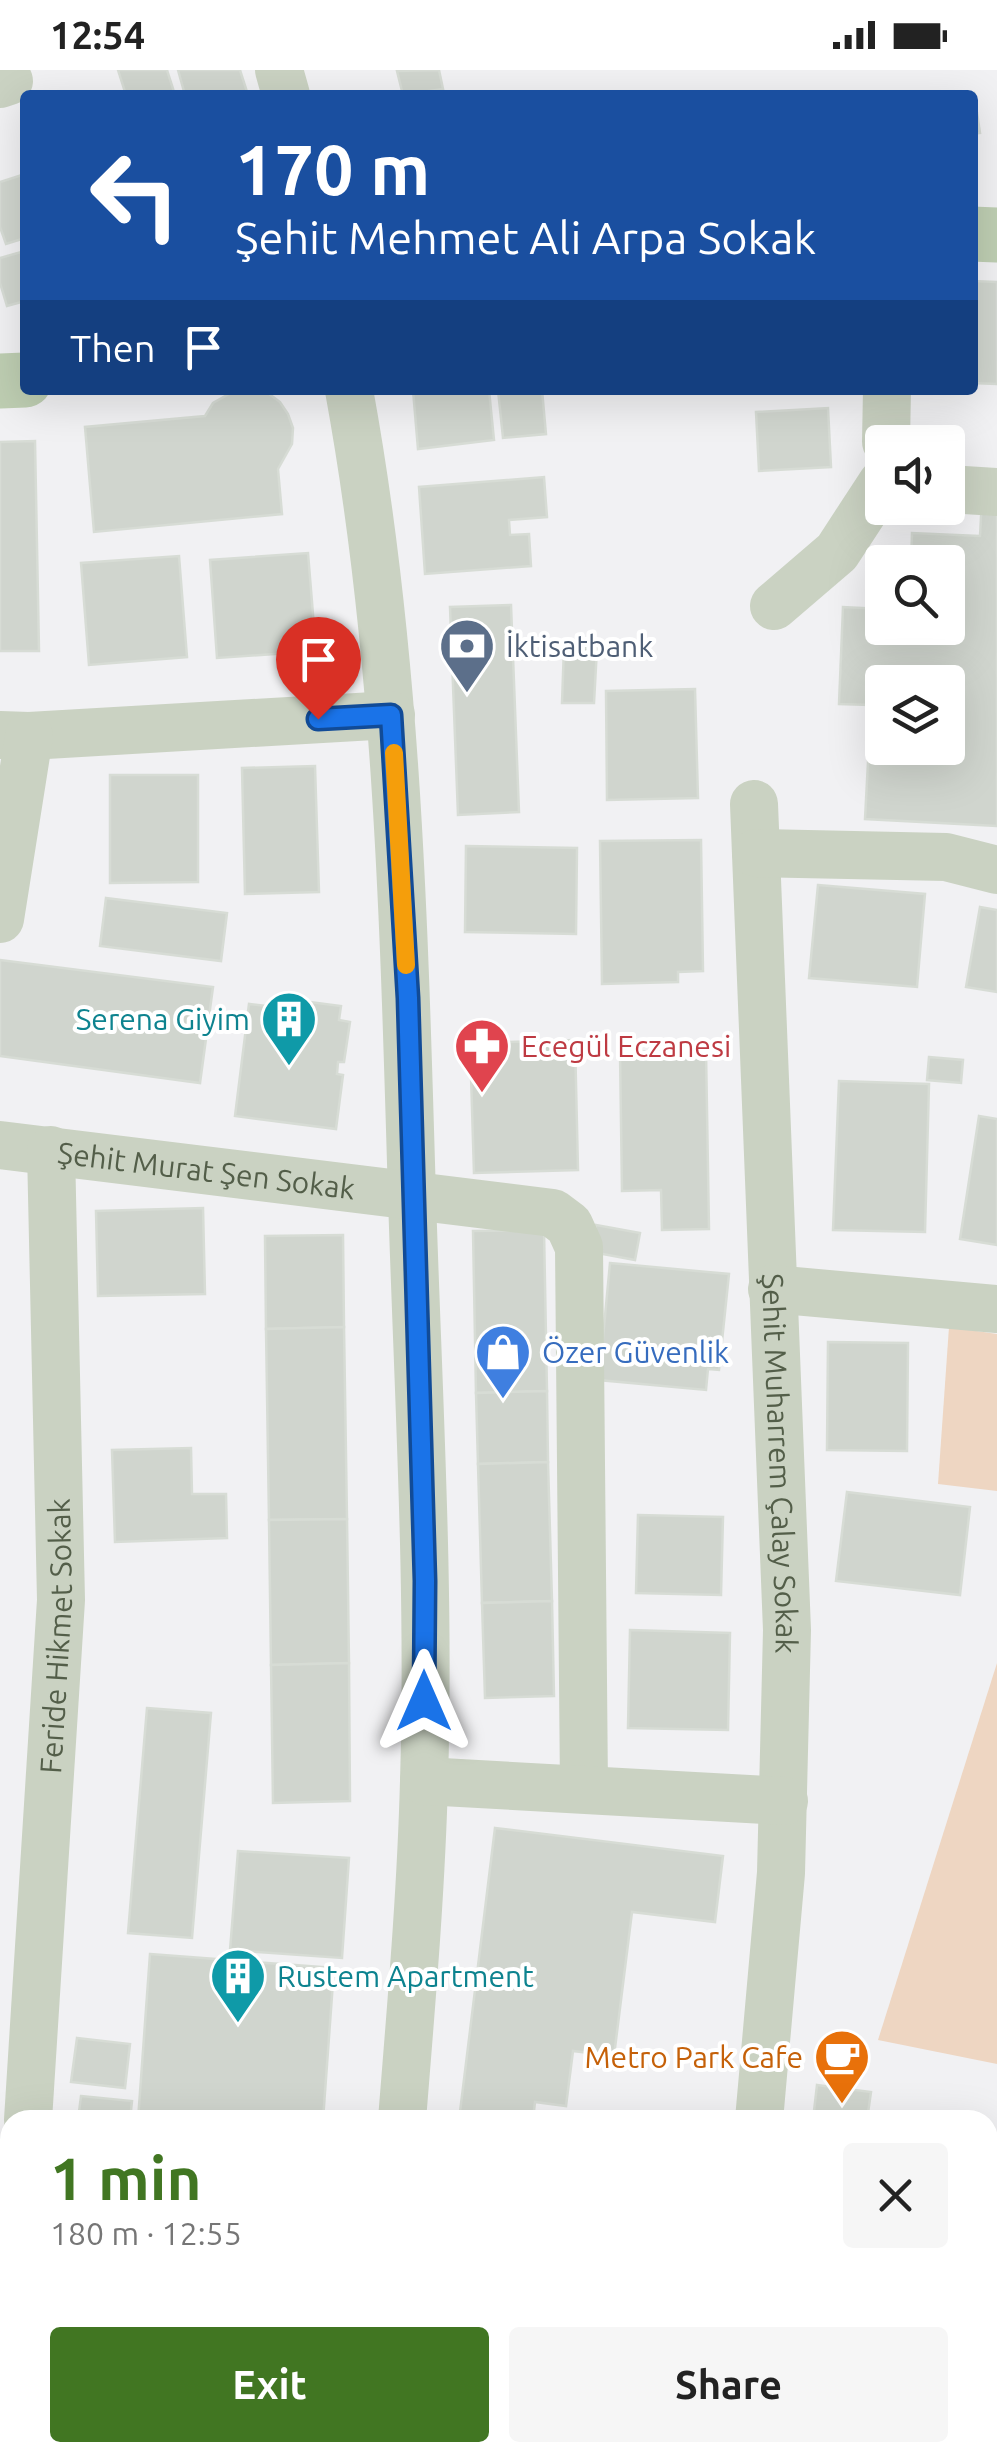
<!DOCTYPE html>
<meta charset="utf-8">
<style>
:root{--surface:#fff;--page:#f6f6f6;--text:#222;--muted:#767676;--accent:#417622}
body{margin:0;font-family:Ubuntu,sans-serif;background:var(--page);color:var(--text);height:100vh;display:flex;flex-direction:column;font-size:38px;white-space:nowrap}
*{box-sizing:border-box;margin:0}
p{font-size:32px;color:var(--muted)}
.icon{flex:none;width:55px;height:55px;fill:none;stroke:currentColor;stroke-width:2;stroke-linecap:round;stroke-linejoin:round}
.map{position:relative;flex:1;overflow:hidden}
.drawer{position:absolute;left:0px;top:2040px;width:998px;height:352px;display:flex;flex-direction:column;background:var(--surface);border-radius:30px 30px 0 0;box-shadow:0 10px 40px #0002}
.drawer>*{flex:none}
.guide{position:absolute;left:20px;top:20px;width:958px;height:305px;border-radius:10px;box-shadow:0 10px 40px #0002;background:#1a4fa0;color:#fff;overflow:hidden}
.tools{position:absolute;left:865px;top:355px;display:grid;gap:20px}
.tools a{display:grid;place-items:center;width:100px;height:100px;border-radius:10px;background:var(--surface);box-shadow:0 10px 40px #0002;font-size:50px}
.pin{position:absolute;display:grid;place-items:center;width:85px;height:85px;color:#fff;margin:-102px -42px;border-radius:50% 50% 50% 0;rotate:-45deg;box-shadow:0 0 10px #0007}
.pin .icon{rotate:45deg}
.me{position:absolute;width:110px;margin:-55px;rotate:0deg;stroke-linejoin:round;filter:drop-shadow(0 0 8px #0008)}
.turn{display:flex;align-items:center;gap:35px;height:210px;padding:0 50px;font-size:45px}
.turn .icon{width:130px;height:130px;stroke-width:2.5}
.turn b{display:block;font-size:70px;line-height:85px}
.then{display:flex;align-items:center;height:95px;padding:0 50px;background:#0003;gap:20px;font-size:38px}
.round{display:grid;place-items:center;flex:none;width:105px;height:105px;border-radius:10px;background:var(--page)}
.summary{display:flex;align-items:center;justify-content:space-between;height:170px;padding:0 50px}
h1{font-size:60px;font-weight:700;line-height:75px;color:var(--accent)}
.primary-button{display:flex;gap:20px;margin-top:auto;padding:20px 50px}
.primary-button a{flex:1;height:115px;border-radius:10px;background:var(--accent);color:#fff;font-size:40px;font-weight:700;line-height:115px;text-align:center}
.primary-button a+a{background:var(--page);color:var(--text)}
.status{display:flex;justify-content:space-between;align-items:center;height:70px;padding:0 50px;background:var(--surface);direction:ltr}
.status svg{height:28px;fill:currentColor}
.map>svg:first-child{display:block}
.green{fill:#eed6c2}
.building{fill:#d0d5ce;stroke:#d7dcd5;stroke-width:2.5;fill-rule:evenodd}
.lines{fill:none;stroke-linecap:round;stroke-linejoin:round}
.minor{stroke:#cad2c2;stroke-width:48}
.major{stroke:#beceb2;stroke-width:55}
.route-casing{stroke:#114b97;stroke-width:25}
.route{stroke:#1a73e8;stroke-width:18}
.slow{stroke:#f59e0b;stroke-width:18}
.labels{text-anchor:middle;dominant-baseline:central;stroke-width:8;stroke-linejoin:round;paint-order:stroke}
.service-label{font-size:30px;fill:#4e5e75;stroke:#fff;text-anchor:start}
.culture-label{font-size:30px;fill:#0d838f;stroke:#fff;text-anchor:end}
.health-label{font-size:30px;fill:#be3a42;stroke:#fff;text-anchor:start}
.street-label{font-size:30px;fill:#535e49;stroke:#fff}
.shop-label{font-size:30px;fill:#366cbe;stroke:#fff;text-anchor:start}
.food-label{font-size:30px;fill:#c56008;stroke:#fff;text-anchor:end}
</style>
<div class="status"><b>12:54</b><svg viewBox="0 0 49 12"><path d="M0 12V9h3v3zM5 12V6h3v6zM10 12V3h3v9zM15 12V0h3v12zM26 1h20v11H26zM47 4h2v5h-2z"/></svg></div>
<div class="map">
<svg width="997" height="2392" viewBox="0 0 997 2392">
<rect width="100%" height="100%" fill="#f1f1f3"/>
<!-- green -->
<g class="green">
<polygon points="949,1257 997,1264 997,1421 938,1414"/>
<polygon points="997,1593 997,1994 878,1970"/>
<polygon points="988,2170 997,2171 997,2311 988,2309"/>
</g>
<!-- building -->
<g class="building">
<polygon points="118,0 167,0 175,25 126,25"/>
<polygon points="178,0 240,0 248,25 185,25"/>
<polygon points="439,0 443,19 403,25 397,1"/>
<polygon points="974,23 980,63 972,64 972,25 962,25"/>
<polygon points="25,104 25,168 6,174 0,157 0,112"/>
<polygon points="25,181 25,231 7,236 0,213 0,188"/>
<polygon points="972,211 997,212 997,314 972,313"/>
<polygon points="236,320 268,323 280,332 288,344 293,358 292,374 278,399 282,444 94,462 85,357 205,346 213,333"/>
<polygon points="413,320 489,320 494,370 418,379"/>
<polygon points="498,320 542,320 546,364 503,368"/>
<polygon points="828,338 831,397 759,401 756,342"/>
<polygon points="35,371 39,581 0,581 0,372"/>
<polygon points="544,407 547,447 509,450 510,465 529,464 531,496 425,504 419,417"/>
<path d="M982,428L997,429V756L865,749L871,635L839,634L843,537L882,539V558H948V492H911L912,463L980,466ZM882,612H948V678H882Z"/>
<polygon points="308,483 316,581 217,588 210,490"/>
<polygon points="179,486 187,587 89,595 81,493"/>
<polygon points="511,535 519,742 458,745 450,537"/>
<polygon points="564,577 597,578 594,633 562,633"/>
<polygon points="695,619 698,728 607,730 606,621"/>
<polygon points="315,696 319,822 245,824 242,698"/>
<polygon points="110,705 198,705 198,812 110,813"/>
<polygon points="701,770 703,901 678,902 678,912 602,914 600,771"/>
<polygon points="466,776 577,778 576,864 465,862"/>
<polygon points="818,815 925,824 917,917 809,908"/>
<polygon points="106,828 227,843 221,891 100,876"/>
<polygon points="980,837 997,840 997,922 966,917"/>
<polygon points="0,890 213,917 200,1013 0,986"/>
<polygon points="302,931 341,936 339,950 350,952 344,992 338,992 337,1004 343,1005 336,1059 235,1046 249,934 300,940"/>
<polygon points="575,970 578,1100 474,1103 470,973"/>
<polygon points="706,981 709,1159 662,1160 661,1120 622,1121 620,982"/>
<polygon points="929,987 963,990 961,1013 927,1010"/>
<polygon points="839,1011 929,1014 925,1162 833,1160"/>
<polygon points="979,1046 997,1049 997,1175 960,1169"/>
<polygon points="203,1138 205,1224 98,1226 96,1141"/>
<polygon points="596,1155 640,1163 635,1190 592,1182"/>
<polygon points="544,1160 547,1321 476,1323 473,1161"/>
<polygon points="343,1165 344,1257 266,1259 265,1166"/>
<polygon points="610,1193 729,1204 719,1300 708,1299 706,1320 599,1310"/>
<polygon points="344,1257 347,1449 269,1450 266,1259"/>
<polygon points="828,1272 908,1273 907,1381 827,1380"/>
<polygon points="547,1321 548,1392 478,1394 476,1323"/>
<polygon points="191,1378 192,1424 226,1424 227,1468 115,1472 112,1380"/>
<polygon points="548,1392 552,1531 482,1533 478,1394"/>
<polygon points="847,1422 970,1437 960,1525 836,1511"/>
<polygon points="638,1445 723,1447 721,1525 636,1523"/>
<polygon points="347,1449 349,1593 271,1595 269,1450"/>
<polygon points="552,1531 554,1626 485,1628 482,1533"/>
<polygon points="630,1560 730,1563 728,1660 628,1658"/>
<polygon points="349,1593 350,1731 273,1733 271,1595"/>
<polygon points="147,1638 211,1643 192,1868 128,1863"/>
<polygon points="495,1758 723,1786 715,1852 632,1842 614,1986 573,1981 566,2036 535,2032 533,2050 459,2050"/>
<polygon points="238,1781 349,1788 342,1888 230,1880"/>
<polygon points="150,1884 334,1898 323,2050 138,2050"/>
<polygon points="77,1968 130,1974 125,2018 71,2012"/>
<polygon points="817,2015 871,2022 867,2050 813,2050"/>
<polygon points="81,2026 132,2031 130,2050 78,2050"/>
<polygon points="418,2382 519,2382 518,2392 418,2392"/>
<polygon points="772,2382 901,2382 900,2392 771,2392"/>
</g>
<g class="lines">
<!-- minor -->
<g class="minor">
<polyline points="279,0 286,25"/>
<polyline points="0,14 9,11"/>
<path d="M349,320C398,587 404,857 412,1127C418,1321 430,1516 424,1711C421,1824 411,1937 402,2050"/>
<polyline points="886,372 887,320"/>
<polyline points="948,419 997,422"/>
<polyline points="774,536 837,482 882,413"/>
<polyline points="0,665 29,666 391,645"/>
<path id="s1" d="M754,734L787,1560L781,1803L759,2050"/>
<polyline points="756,783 946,787 997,800"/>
<polyline points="0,849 29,666"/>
<path id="s2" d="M0,1075L553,1143L569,1155L579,1177L584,1719"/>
<polyline points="772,1219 997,1239"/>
<polyline points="424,1711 784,1731"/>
<path id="s3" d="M28,2050L61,1530L51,1080"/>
<polyline points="0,2294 10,2208"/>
<polyline points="356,2392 357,2382"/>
<polyline points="674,2392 681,2382"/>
<polyline points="730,2392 731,2382"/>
</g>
<!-- major -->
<g class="major">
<polyline points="972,164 997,165"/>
<polyline points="0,311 25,310"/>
</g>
</g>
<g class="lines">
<!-- route casing -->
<g class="route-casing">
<polyline id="route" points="318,649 391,645 408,928 425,1511 424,1631"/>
</g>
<!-- route -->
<use href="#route" class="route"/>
<!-- slow -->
<polyline class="slow" points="394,683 406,895"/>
</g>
<!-- icons -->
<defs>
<g id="bank-pin" transform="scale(2.875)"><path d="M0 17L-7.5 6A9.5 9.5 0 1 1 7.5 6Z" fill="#5c6f8a" stroke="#fff"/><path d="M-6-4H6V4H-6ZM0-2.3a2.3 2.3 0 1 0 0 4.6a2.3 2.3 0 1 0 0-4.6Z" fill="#fff"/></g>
<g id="building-pin" transform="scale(2.875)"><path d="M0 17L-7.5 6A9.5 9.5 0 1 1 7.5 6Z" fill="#0f9aa8" stroke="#fff"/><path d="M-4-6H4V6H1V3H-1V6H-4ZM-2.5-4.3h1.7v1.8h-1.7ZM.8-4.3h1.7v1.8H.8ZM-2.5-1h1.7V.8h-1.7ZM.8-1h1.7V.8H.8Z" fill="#fff"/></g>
<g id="pharmacy-pin" transform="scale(2.875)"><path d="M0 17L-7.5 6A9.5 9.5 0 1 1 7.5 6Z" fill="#e0444e" stroke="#fff"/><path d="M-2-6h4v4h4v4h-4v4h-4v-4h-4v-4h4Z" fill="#fff"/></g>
<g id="shop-pin" transform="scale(2.875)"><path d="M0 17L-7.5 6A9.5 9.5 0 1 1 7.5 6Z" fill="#3f7fe0" stroke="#fff"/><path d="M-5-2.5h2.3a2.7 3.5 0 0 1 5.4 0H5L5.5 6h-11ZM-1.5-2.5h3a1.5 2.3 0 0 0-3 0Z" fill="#fff"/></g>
<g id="cafe-pin" transform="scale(2.875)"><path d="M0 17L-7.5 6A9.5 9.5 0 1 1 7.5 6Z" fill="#e8710a" stroke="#fff"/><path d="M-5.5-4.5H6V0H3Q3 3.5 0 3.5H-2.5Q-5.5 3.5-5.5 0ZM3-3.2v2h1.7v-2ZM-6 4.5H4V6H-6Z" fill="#fff"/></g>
</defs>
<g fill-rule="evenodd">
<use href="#bank-pin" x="467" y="576"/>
<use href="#building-pin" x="289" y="949"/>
<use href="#pharmacy-pin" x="482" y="976"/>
<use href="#shop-pin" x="503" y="1282"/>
<use href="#building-pin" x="238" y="1906"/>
<use href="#cafe-pin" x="842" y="1987"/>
</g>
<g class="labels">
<!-- service labels -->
<g class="service-label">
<text x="506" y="576">İktisatbank</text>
</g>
<!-- culture labels -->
<g class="culture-label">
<text x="250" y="949">Serena Giyim</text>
<text x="277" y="1906" text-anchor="start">Rustem Apartment</text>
</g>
<!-- health labels -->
<g class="health-label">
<text x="521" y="976">Ecegül Eczanesi</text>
</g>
<!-- street labels -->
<g class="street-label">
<text stroke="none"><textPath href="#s2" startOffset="208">Şehit Murat Şen Sokak</textPath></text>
<text stroke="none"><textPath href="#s1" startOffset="660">Şehit Muharrem Çalay Sokak</textPath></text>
<text stroke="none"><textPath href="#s3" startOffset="485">Feride Hikmet Sokak</textPath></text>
</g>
<!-- shop labels -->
<g class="shop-label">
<text x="542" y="1282">Özer Güvenlik</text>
</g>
<!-- food labels -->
<g class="food-label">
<text x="803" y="1987">Metro Park Cafe</text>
</g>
</g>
</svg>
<div class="tools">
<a><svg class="icon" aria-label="sound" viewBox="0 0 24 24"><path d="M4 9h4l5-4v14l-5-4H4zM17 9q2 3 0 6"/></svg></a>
<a><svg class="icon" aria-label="search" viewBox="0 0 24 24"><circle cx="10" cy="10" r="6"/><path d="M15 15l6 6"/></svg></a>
<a><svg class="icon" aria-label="layers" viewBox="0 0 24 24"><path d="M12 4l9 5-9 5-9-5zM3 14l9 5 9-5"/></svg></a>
</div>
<div class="pin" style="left:318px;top:649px;background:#d93025"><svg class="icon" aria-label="arrive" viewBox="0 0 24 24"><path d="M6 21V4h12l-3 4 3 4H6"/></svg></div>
<svg class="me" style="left:424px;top:1631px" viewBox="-20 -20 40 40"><path d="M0-17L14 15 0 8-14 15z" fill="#1a73e8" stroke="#fff" stroke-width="4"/></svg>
<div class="guide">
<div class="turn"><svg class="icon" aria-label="left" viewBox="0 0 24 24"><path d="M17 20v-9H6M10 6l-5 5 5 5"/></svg><div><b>170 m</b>Şehit Mehmet Ali Arpa Sokak</div></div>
<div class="then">Then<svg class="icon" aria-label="arrive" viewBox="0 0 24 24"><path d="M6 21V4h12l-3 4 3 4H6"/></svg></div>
</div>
<section class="drawer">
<div class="summary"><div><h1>1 min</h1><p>180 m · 12:55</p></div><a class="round"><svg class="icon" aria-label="close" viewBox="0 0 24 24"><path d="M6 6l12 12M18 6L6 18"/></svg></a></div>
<div class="primary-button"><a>Exit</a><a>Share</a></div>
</section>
</div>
